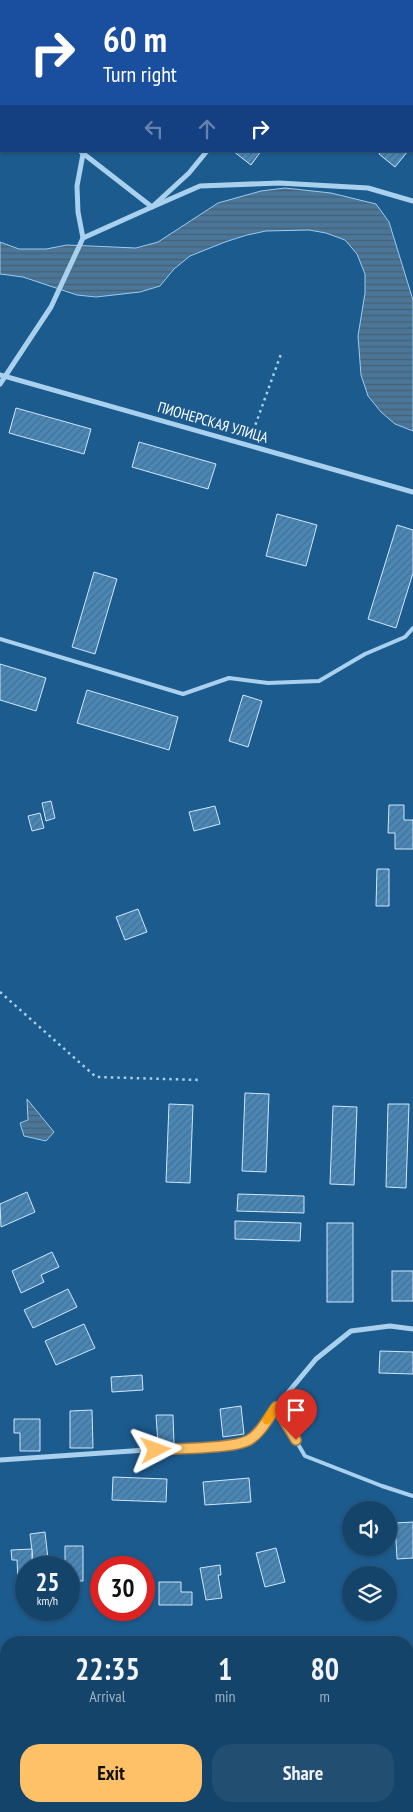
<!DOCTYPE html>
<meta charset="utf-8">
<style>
:root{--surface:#15446a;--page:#224e72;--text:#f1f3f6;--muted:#9db0c1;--line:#345c7e;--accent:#fec167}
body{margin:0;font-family:"PT Sans Narrow",sans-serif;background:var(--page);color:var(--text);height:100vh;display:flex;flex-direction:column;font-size:19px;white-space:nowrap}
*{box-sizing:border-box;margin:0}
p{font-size:16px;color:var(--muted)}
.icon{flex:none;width:28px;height:28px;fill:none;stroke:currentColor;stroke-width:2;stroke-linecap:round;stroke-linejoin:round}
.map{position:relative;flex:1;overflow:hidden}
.drawer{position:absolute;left:0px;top:1636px;width:414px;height:176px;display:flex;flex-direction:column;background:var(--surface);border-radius:20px 20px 0 0;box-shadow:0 1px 4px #0004,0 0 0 1px var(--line)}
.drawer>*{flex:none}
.banner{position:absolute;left:0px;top:0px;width:414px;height:152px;box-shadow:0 1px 4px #0004,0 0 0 1px var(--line);background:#1a4fa0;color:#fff;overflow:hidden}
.fabs{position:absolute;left:342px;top:1501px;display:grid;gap:10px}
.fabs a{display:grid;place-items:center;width:55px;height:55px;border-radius:50%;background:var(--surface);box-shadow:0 1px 4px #0004,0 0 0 1px var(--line);font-size:25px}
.speed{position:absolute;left:15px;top:1556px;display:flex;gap:10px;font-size:25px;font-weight:700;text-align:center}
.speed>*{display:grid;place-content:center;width:65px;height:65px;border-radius:50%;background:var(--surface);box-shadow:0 1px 4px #0004,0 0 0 1px var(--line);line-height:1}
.speed small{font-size:12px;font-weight:400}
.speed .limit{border:8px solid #d22;background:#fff;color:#111}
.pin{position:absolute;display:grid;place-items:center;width:42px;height:42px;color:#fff;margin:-51px -21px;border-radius:50% 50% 50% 0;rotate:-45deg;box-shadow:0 0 5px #0007}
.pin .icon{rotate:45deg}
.me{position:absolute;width:55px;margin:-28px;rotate:86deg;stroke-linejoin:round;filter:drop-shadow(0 0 4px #0008)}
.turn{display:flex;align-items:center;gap:18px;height:105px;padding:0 20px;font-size:22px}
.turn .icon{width:65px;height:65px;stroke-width:2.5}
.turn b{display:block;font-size:35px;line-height:42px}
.lanes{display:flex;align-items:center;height:48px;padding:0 20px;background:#0003;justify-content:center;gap:25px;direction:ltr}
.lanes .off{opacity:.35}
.eta{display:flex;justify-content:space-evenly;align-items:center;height:85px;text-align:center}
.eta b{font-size:30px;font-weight:700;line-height:35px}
.primary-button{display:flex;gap:10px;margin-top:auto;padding:10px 20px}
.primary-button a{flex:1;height:58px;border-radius:20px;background:var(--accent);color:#111;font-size:20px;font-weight:700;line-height:58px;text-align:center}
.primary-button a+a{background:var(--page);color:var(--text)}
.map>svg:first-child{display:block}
.forest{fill:url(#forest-firs)}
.water{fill:url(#water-rules);stroke:#9cccef}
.building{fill:url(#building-hatch);stroke:#cfe7fa}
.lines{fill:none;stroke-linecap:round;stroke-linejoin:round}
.path{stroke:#a9d0ed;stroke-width:2.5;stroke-dasharray:2.5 4;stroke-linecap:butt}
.lane{stroke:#a9d0ed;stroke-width:4}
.street{stroke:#a9d0ed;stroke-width:5}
.route-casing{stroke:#a57d43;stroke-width:12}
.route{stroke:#fec167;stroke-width:9}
.slow{stroke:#f59e0b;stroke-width:9}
.labels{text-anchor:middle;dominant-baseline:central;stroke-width:4;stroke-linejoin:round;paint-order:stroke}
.street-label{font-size:15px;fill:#fff;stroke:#1c5b8e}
</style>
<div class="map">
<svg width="413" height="1812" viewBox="0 0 413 1812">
<defs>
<pattern id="forest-firs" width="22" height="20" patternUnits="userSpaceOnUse" patternTransform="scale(1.25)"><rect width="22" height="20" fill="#2f75ab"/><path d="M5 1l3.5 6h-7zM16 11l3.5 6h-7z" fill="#3f5e77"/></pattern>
<pattern id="water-rules" width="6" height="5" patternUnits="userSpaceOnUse" patternTransform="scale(1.25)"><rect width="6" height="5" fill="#4a769a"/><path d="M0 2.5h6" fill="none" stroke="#4b5f6f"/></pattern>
<pattern id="building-hatch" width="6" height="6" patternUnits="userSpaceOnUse" patternTransform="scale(1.25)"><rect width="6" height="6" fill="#4987b7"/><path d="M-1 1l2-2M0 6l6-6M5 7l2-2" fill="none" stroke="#4a6f8c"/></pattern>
</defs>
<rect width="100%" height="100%" fill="#1c5b8e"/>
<!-- forest -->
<g class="forest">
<polygon points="408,1682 413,1682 413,1812 399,1812 397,1806 408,1806"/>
<polygon points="64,1806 276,1806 274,1812 62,1812"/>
</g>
<!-- water -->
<g class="water">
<polygon points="285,188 331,193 376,204 389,222 413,300 413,431 395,424 381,412 368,396 361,375 358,336 365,293 365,274 357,254 345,240 326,233 309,230 266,231 247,235 225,242 190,256 174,269 160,286 140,292 96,297 77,295 23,277 0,274 0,242 19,249 46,249 67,245 136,248 158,242 218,203 261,191"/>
<polygon points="27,1099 54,1132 46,1141 24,1136 20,1123 28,1120"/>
</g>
<!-- building -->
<g class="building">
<polygon points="233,151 261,151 251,165"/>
<polygon points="381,151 408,151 395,167 379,154"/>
<polygon points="16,408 91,429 84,454 9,433"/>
<polygon points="139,442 216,464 208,489 132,467"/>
<polygon points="277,514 317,525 306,566 266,556"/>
<polygon points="397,525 413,530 413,573 396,628 368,619"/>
<polygon points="94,572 117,579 95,654 72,647"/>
<polygon points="0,664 46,678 36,711 0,700"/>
<polygon points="87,690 178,717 169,750 77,723"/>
<polygon points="243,695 262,701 248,747 229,741"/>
<polygon points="51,801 55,818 46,821 42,803"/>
<polygon points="389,805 404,805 404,820 413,820 413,849 395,849 395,833 388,833"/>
<polygon points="215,806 220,824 194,831 189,812"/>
<polygon points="40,813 44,828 32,831 28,816"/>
<polygon points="377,869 389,869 389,906 376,906"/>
<polygon points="138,909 147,932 125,940 116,917"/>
<polygon points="245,1093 269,1094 266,1172 242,1171"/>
<polygon points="169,1104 193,1105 190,1183 166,1182"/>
<polygon points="388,1104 409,1104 406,1188 386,1187"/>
<polygon points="333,1106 357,1107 354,1185 330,1184"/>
<polygon points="27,1192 35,1212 1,1227 0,1204"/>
<polygon points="238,1194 304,1196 304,1213 237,1211"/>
<polygon points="235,1221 301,1223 300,1241 235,1239"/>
<rect x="327" y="1223" width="26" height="79"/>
<polygon points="52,1252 59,1267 41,1275 44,1282 21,1293 12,1271"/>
<rect x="392" y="1271" width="21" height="30"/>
<polygon points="68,1289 77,1307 33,1328 24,1310"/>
<polygon points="84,1324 95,1348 56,1365 45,1341"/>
<polygon points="380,1351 413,1352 413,1374 379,1373"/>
<polygon points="142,1375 143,1390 112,1392 111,1377"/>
<polygon points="241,1406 244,1434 223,1437 220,1409"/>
<polygon points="92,1410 93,1448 70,1448 70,1411"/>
<polygon points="156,1415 173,1415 174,1444 158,1444"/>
<polygon points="14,1419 40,1419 40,1451 20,1451 20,1433 14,1433"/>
<polygon points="113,1477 167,1479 166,1502 112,1500"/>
<polygon points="249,1478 251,1502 205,1505 203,1482"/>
<polygon points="413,1522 413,1558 397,1559 395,1523"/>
<polygon points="45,1532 49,1568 34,1568 30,1534"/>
<polygon points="65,1546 83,1546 83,1581 69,1581 69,1568 65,1568"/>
<polygon points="276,1548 285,1582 265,1587 256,1553"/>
<polygon points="32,1549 32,1568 26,1568 26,1579 18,1580 17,1560 12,1560 11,1550"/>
<polygon points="220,1565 221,1575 218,1575 222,1598 206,1600 200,1568"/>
<polygon points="98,1575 101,1576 101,1599 94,1598"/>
<polygon points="159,1582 181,1582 181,1592 192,1592 192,1605 159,1605"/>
<rect x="0" y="1688" width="6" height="19"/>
</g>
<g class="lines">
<!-- path -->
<g class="path">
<polyline points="251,437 281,354"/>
<polyline points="0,992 96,1077 200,1080"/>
</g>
<!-- lane -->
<g class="lane">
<polyline points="0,639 183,694 229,678 268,683 319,681 365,654 405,637 413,628"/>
<polyline points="276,1407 305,1456 382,1486 413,1496"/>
</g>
<!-- street -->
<g class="street">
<polyline points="412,38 413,37"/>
<polyline points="0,79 1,80"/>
<polyline points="80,151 152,207 200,186 279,183 368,188 413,201"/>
<polyline points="83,238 152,207 189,173 207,151"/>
<polyline points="0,375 413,492"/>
<polyline points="0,384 51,307 83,238 78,212 77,186 83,154"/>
<polyline points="0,1460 234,1444 249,1440 259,1431 276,1407 316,1359 351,1331 390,1326 413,1329"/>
<polyline points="0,1665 6,1665"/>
<polyline points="408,1666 413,1666"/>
</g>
</g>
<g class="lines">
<!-- route casing -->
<g class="route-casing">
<path id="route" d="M156,1450C177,1448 233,1449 249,1440C261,1433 268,1418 276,1407L296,1440"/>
</g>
<!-- route -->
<use href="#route" class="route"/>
<!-- slow -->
<polyline class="slow" points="267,1420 276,1407 286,1423"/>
</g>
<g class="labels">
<!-- street labels -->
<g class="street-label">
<text transform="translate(213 422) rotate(16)">ПИОНЕРСКАЯ УЛИЦА</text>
</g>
</g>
</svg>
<div class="fabs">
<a><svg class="icon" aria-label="sound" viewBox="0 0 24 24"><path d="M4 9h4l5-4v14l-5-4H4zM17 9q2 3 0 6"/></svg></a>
<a><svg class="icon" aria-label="layers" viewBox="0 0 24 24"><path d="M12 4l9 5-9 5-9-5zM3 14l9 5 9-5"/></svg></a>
</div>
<div class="speed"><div>25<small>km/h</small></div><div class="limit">30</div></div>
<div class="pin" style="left:296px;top:1440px;background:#d93025"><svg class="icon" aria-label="arrive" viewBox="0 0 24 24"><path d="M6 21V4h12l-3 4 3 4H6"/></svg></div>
<svg class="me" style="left:156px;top:1450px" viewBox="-20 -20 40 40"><path d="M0-17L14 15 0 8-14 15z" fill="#fec167" stroke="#fff" stroke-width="4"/></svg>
<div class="banner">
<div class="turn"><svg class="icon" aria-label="right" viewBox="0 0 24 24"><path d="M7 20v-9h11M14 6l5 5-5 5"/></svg><div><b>60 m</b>Turn right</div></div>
<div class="lanes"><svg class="icon off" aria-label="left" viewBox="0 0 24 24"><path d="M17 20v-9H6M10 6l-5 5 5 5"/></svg><svg class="icon off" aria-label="ahead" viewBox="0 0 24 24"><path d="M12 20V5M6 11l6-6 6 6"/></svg><svg class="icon" aria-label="right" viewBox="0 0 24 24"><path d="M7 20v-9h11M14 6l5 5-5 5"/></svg></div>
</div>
<section class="drawer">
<div class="eta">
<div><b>22:35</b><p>Arrival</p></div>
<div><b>1</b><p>min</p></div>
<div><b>80</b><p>m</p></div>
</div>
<div class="primary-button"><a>Exit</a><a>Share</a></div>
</section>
</div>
